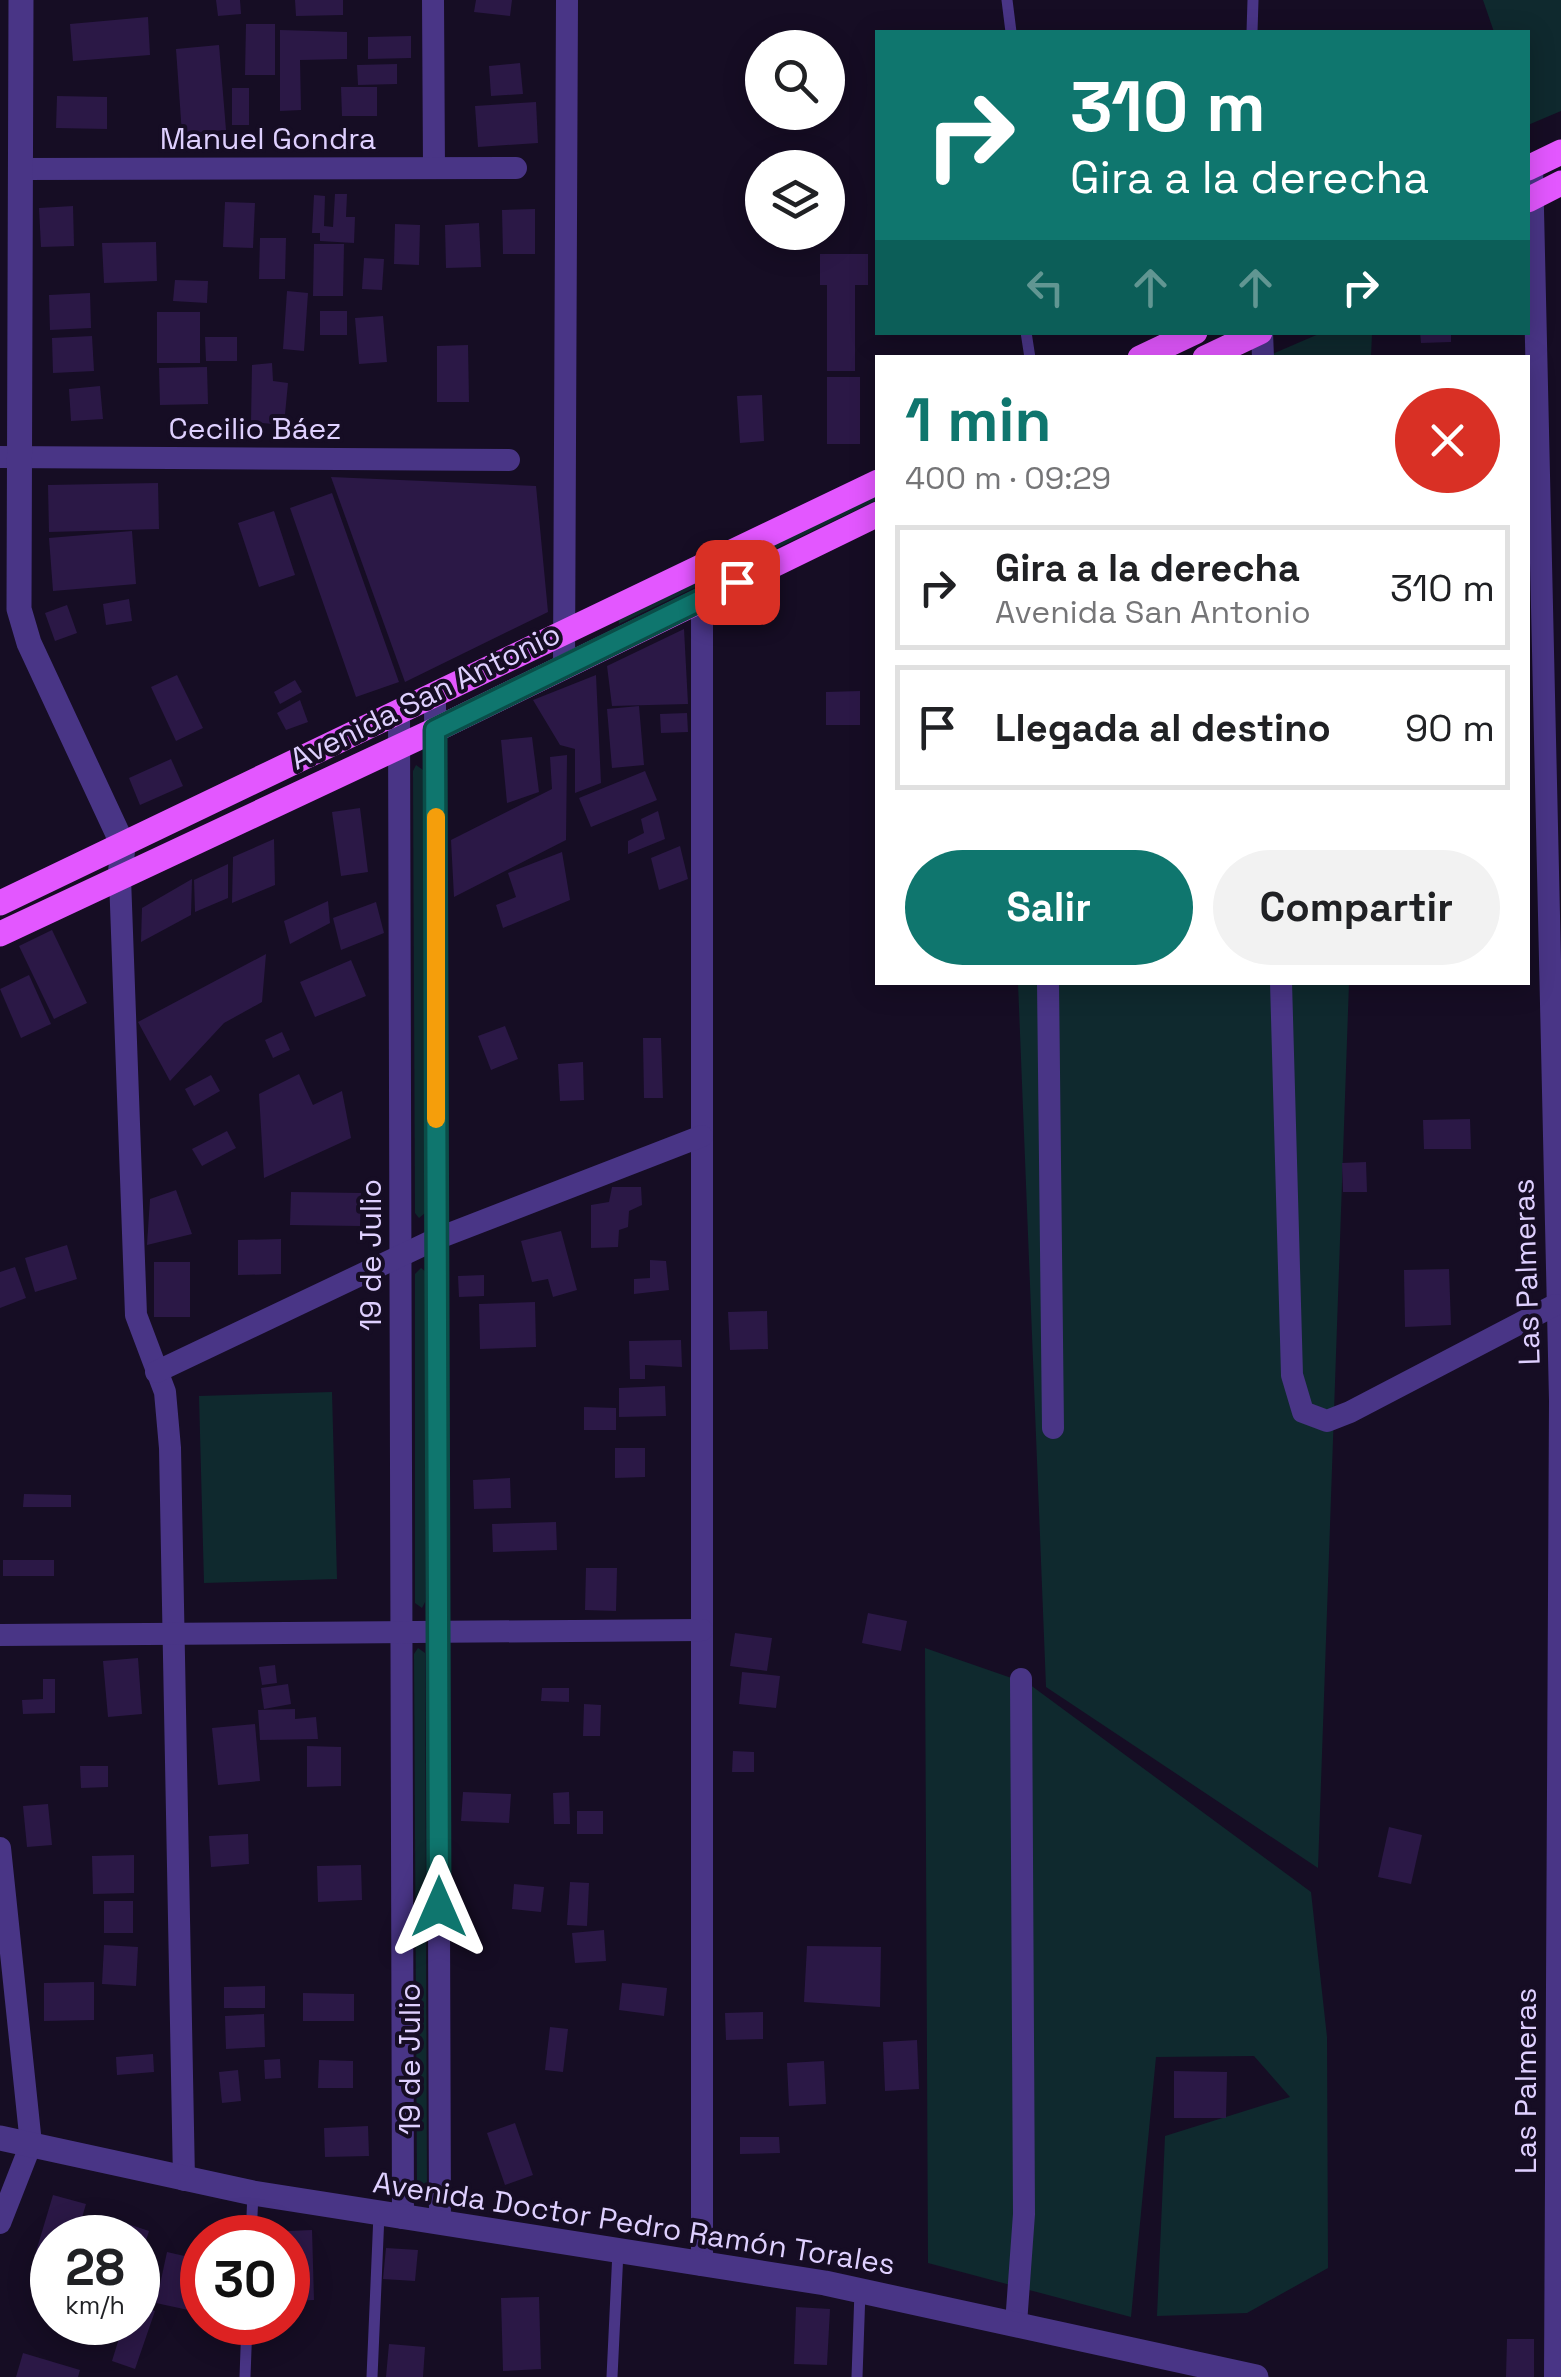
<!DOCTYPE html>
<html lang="es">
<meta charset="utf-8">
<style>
:root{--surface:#fff;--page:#f2f2f2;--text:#202124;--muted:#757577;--line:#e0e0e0;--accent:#0f766e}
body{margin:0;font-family:"Space Grotesk",sans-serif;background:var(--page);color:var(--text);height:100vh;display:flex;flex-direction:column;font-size:38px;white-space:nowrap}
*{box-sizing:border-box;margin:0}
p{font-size:32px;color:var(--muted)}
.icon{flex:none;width:55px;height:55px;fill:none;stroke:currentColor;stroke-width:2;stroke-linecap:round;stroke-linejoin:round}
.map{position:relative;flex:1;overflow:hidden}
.panel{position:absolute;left:875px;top:355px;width:655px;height:630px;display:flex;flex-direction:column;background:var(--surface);border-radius:0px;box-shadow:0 5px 25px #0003}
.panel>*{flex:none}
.top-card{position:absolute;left:875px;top:30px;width:655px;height:305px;border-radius:0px;box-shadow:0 5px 25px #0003;background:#0f766e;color:#fff;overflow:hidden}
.controls{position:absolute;left:745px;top:30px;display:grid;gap:20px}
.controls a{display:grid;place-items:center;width:100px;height:100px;border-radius:50%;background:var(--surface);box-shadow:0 5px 25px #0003;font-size:50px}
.speed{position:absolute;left:30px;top:2215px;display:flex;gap:20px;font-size:50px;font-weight:700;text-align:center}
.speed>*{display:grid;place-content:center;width:130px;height:130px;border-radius:50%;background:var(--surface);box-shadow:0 5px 25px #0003;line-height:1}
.speed small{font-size:25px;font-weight:400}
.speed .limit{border:15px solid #d22;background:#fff;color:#111}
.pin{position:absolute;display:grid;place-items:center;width:85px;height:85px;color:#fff;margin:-42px;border-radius:20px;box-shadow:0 5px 15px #0006}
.me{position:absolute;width:110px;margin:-55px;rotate:0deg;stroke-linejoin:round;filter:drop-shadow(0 0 8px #0008)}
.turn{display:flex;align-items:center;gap:35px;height:210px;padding:0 30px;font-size:45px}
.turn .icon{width:130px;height:130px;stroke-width:2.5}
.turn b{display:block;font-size:70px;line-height:85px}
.lanes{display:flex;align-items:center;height:95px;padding:0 30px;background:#0003;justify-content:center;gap:50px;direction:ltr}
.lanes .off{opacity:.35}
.round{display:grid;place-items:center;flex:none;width:105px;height:105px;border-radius:52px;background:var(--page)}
.head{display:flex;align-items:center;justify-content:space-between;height:170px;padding:0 30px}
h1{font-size:60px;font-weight:600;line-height:75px;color:var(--accent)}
.primary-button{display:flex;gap:20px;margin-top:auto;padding:20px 30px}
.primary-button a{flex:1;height:115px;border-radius:60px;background:var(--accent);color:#fff;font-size:40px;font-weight:600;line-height:115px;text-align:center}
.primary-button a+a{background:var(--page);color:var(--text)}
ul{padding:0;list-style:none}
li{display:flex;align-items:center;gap:30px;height:125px;margin:0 20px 15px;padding:0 10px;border:5px solid var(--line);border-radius:0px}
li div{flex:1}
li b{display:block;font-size:38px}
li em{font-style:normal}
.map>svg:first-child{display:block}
.green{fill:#0f292e}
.building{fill:#2b1846}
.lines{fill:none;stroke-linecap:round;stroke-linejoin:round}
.service{stroke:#493586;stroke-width:11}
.minor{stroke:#493586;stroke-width:22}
.tertiary{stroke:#493586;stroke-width:25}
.primary{stroke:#e357ff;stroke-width:25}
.route-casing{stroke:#0a4d48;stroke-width:25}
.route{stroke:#0f766e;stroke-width:18}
.slow{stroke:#f59e0b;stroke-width:18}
.labels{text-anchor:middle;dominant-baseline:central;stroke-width:8;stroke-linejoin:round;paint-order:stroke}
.street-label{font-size:30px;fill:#dfd0ff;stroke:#160d24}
</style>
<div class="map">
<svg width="1561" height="2377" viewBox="0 0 1561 2377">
<rect width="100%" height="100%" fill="#160d24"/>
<!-- green -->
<g class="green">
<polygon points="1483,0 1561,0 1561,111 1528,125 1528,32 1494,32"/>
<polygon points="1321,333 1372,333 1371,357 1263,358"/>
<polygon points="877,494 877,500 619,624 619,620"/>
<polygon points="416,765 423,770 425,1213 419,1218 415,1213 413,771"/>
<polygon points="1018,983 1349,983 1318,1868 1046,1687"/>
<polygon points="421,1268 426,1272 425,1602 422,1608 415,1603 415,1274"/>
<polygon points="332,1392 337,1579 204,1583 199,1396"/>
<polygon points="418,1648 425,1653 427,2190 424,2195 417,2190 414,1654"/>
<polygon points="925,1648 1029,1684 1311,1892 1327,2037 1328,2268 1247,2313 1157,2316 1165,2136 1290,2097 1254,2056 1156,2057 1131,2317 928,2263"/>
</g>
<!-- building -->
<g class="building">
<polygon points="216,0 240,0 241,14 218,16"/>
<polygon points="295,0 343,0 343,15 296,16"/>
<polygon points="476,0 512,0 510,16 474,12"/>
<polygon points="148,17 150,55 73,61 70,24"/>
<polygon points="275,24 275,75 245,75 246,24"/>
<polygon points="280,30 347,32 347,59 300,60 301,110 280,111"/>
<polygon points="411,36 411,58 368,59 368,37"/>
<polygon points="219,45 226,130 182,134 176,49"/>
<polygon points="520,63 523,94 491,96 489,66"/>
<polygon points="397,64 397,84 358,85 357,65"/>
<polygon points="341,87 377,87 377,116 342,116"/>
<rect x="232" y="88" width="17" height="37"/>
<polygon points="57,96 107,97 107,129 56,128"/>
<polygon points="536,102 538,143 478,147 475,106"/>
<polygon points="335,194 347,194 346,217 355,217 354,243 320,241 320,233 312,233 314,195 325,196 324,226 333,227"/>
<polygon points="225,202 255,203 253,248 223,247"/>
<polygon points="73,206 74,246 41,247 39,208"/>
<polygon points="535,209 535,254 503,254 502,210"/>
<polygon points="479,223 481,267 446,268 445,225"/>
<polygon points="395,224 420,225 419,265 394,264"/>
<polygon points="260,238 286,238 285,279 259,279"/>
<polygon points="156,242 157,281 104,283 102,243"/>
<polygon points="314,244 344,244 343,296 313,296"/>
<polygon points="820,254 868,254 868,285 855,285 855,371 827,371 827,285 820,285"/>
<polygon points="364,258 384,259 382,290 362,289"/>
<polygon points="175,280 208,281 207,303 173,301"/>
<polygon points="287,291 308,293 304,351 283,349"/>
<polygon points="90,293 91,328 50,330 49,295"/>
<rect x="320" y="311" width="27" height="24"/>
<rect x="157" y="312" width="43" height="51"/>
<polygon points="383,316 387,362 359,364 355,318"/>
<polygon points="1420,332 1451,332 1451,342 1421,343"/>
<polygon points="92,336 94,371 53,373 52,338"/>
<polygon points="205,337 237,337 237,361 206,361"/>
<polygon points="468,345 469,402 437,402 437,346"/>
<polygon points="272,363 273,381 288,383 284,425 251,422 252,365"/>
<polygon points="207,367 208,404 160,405 159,368"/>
<rect x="827" y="377" width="33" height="67"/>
<polygon points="100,386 103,419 71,421 69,389"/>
<polygon points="762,395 764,441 740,443 737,396"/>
<polygon points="331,477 536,486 548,612 405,682"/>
<polygon points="158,483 159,529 49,532 48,485"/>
<polygon points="332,493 399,682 356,697 290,508"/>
<polygon points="274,511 295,575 259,587 238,523"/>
<polygon points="132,531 136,584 53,591 49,538"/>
<polygon points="129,599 132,621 106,625 103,604"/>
<polygon points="67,605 77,633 55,641 45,613"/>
<polygon points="684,629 688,704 612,706 607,666"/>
<polygon points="177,675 203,728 176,741 151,687"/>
<polygon points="596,675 601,783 575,793 575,749 560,745 533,700"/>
<polygon points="295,680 302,692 280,704 274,692"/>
<polygon points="860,691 860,725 826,725 826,692"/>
<polygon points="300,700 308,722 286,730 277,713"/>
<polygon points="639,706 644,765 612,768 607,709"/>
<polygon points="687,713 688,732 661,733 660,714"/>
<polygon points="532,737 539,792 507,803 501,740"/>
<polygon points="567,755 566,840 454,897 451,840 552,789 550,757"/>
<polygon points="171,759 183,786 140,805 129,778"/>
<polygon points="645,771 657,800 591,827 579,798"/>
<polygon points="360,808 368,872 341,876 332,812"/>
<polygon points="658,811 665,839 628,854 628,841 644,833 641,819"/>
<polygon points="274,839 275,885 232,903 233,857"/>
<polygon points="680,846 688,879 659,890 651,858"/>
<polygon points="562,852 570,900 503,928 496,905 516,897 508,873"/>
<polygon points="228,864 228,898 195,912 194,880"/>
<polygon points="192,879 191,915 141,942 142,908"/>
<polygon points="328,901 330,923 290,944 284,921"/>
<polygon points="376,902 384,933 341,950 333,918"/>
<polygon points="52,930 87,1003 54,1019 19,946"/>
<polygon points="266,954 262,1002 224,1023 170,1081 138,1022"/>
<polygon points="351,960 366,996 315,1017 300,982"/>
<polygon points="29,975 51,1024 21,1038 0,989"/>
<polygon points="505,1026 518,1059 491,1070 478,1036"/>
<polygon points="282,1032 290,1050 273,1058 265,1040"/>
<polygon points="643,1038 661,1038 663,1098 644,1098"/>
<polygon points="583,1062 584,1100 560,1101 558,1064"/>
<polygon points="299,1074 313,1105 342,1091 351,1138 264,1178 259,1094"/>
<polygon points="211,1075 220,1091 194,1106 185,1089"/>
<polygon points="1470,1119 1471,1149 1424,1149 1423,1120"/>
<polygon points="227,1131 236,1148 202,1166 192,1149"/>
<polygon points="1366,1162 1367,1192 1343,1192 1342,1163"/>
<polygon points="612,1187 641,1187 642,1205 629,1211 628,1227 619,1230 618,1247 591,1248 591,1205 609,1202"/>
<polygon points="176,1190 192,1234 147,1245 150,1199"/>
<polygon points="291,1192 361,1193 360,1226 290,1225"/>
<polygon points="561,1231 577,1290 553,1297 548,1279 532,1282 521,1241"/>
<polygon points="281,1239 281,1274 238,1275 238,1240"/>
<polygon points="67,1245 77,1279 35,1292 25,1258"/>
<polygon points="650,1260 666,1261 669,1290 634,1294 634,1279 650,1278"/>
<rect x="154" y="1262" width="36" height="55"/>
<polygon points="15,1267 26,1298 0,1308 0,1272"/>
<polygon points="1449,1269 1451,1325 1405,1327 1404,1270"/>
<polygon points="484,1275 484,1296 459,1297 458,1276"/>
<polygon points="535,1302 536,1347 480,1349 479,1304"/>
<polygon points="767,1311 768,1349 730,1350 728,1312"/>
<polygon points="681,1340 682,1367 645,1365 645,1379 630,1379 629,1341"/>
<polygon points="665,1386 666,1416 619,1417 619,1388"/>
<polygon points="584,1407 616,1408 616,1430 584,1430"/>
<polygon points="615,1448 645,1448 645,1477 615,1478"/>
<polygon points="510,1478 511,1508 474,1509 473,1480"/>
<polygon points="24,1494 71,1495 71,1507 23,1507"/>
<polygon points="556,1522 557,1550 493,1552 492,1524"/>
<rect x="3" y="1560" width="51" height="16"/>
<polygon points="586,1568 617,1568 616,1611 585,1610"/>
<polygon points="868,1613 907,1621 901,1651 862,1643"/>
<polygon points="735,1633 772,1638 767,1671 730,1666"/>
<polygon points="138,1658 142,1714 108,1717 103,1661"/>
<polygon points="275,1665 277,1683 262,1685 259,1667"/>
<polygon points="742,1672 780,1676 776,1708 739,1704"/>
<polygon points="43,1679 55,1679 55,1713 23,1714 22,1700 43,1699"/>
<polygon points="288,1684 291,1704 264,1709 261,1688"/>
<polygon points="542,1688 569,1688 569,1702 541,1701"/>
<polygon points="584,1704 601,1705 600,1736 583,1736"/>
<polygon points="295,1709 295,1719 316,1717 318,1739 260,1740 258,1710"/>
<polygon points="255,1724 260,1781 218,1785 212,1728"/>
<polygon points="307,1746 341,1747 341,1786 307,1787"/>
<polygon points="733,1751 754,1752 754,1772 732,1772"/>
<polygon points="80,1766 108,1766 108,1787 81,1788"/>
<polygon points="463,1792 511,1794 509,1823 461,1821"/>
<polygon points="569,1792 570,1824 554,1824 553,1793"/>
<polygon points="48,1804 52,1845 27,1847 23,1806"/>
<rect x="577" y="1811" width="26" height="23"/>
<polygon points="1389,1827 1422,1835 1411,1884 1378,1877"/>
<polygon points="248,1834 249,1864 211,1867 209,1836"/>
<polygon points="134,1855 134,1893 93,1894 92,1856"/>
<polygon points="361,1865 362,1900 318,1902 317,1866"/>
<polygon points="570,1882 589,1883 587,1926 567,1925"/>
<polygon points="514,1884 544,1887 541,1912 512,1909"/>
<rect x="104" y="1901" width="29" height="32"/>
<polygon points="604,1930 606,1961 575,1963 572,1933"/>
<polygon points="104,1945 138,1947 136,1986 102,1984"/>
<polygon points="807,1946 881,1947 880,2007 804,2002"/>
<polygon points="94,1982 94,2020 44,2021 44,1983"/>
<polygon points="622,1983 667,1988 664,2016 619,2010"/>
<polygon points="265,1986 265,2008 224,2008 224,1987"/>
<polygon points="303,1993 354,1994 354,2021 303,2021"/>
<polygon points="763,2012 763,2039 726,2040 725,2013"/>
<polygon points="264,2014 265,2047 226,2049 225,2016"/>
<polygon points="550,2027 568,2029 563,2072 545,2070"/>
<polygon points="917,2040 919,2089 885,2091 883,2042"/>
<polygon points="153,2054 154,2072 117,2075 116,2057"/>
<polygon points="280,2059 281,2078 265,2079 264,2060"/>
<polygon points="319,2060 353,2061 353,2088 318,2088"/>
<polygon points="824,2061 826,2104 789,2106 787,2063"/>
<polygon points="238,2070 241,2101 222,2103 219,2072"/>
<polygon points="1174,2071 1227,2072 1226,2118 1174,2118"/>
<polygon points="515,2123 533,2175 505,2185 487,2133"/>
<polygon points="368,2126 369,2156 325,2157 324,2128"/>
<polygon points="740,2137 779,2137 780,2153 740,2154"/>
<polygon points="53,2195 86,2204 76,2238 52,2238 52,2260 35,2255"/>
<polygon points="128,2224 149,2231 138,2266 138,2238 123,2238"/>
<polygon points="312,2230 314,2300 288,2301 288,2238 266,2238 266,2232"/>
<polygon points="386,2248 418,2250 415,2281 383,2279"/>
<polygon points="167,2252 202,2260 202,2313 156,2303"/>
<polygon points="539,2297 541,2369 503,2371 501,2298"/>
<polygon points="138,2306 155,2311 135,2369 112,2361 124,2322 138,2322"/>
<polygon points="796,2307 830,2309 827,2365 794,2364"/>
<polygon points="1507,2339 1534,2339 1534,2377 1506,2377"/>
<polygon points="389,2344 425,2347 423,2377 386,2377"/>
<polygon points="23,2353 80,2370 78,2377 16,2377"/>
</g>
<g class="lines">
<!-- service -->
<g class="service">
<polyline points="1007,0 1011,32"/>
<polyline points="1252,32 1253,0"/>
<polyline points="1026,332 1030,358"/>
<polyline points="251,2238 253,2193"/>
<polyline points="245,2377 247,2322"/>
<polyline points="372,2377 379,2214"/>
<polyline points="612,2377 618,2251"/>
<polyline points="857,2377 860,2291"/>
</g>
<!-- minor -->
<g class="minor">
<polyline points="433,0 434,168"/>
<polyline points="1532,166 1560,1400 1555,2377"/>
<polyline points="20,169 516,168"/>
<polyline points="1262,332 1263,358"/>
<polyline points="0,457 509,460"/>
<polyline points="702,599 702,2265"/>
<polyline points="564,665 567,0"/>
<polyline points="435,695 440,2223"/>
<polyline points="399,712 403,2218"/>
<polyline points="120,878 136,1315 165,1392 170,1448 184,2180"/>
<polyline points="1048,982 1053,1428"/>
<polyline points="1281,982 1292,1375 1303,1412 1327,1421 1350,1412 1555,1305"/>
<polyline points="156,1372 436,1239 702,1136"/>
<polyline points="0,1635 702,1630"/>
<polyline points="0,1848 31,2144 0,2223"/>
<polyline points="1016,2324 1024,2214 1021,1679"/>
</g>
<!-- tertiary -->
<g class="tertiary">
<polyline points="21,0 19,609 29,643 123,845 120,878"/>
<polyline points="0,2138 253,2193 825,2283 1256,2377"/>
</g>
<!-- primary -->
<g class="primary">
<polyline points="1528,168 1561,152"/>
<polyline points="1528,200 1561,183"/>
<polyline points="1140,358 1195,332"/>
<polyline points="1205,358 1260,332"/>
<polyline points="0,903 878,482"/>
<polyline points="0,934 435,730 878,514"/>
</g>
</g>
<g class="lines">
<!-- route casing -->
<g class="route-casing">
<polyline id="route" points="439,1907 435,730 737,582"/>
</g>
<!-- route -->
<use href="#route" class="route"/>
<!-- slow -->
<polyline class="slow" points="436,817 436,1119"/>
</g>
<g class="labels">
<!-- street labels -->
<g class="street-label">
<text x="268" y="138">Manuel Gondra</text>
<text x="255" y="428">Cecilio Báez</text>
<text transform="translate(425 696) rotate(-26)">Avenida San Antonio</text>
<text transform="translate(370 1255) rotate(-90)">19 de Julio</text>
<text transform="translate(1526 1272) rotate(-92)">Las Palmeras</text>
<text transform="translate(409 2059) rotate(-90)">19 de Julio</text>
<text transform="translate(1525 2081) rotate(-90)">Las Palmeras</text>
<text transform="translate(634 2223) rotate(9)">Avenida Doctor Pedro Ramón Torales</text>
</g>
</g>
</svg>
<div class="controls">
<a><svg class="icon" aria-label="search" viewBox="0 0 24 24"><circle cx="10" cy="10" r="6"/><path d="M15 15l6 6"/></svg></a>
<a><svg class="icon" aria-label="layers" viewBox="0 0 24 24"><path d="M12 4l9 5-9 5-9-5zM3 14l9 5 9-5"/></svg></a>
</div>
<div class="speed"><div>28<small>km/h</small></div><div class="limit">30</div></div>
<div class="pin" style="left:737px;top:582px;background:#d93025"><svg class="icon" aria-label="arrive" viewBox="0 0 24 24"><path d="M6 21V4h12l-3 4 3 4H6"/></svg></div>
<svg class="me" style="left:439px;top:1907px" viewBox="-20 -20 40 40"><path d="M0-17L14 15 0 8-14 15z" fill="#0f766e" stroke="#fff" stroke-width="4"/></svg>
<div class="top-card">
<div class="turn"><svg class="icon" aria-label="right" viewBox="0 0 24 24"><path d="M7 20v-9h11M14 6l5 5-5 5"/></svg><div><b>310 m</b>Gira a la derecha</div></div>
<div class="lanes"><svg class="icon off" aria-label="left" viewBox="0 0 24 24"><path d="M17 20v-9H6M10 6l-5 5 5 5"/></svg><svg class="icon off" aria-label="ahead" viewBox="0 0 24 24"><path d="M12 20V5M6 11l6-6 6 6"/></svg><svg class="icon off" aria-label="ahead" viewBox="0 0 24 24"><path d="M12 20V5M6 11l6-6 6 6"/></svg><svg class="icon" aria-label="right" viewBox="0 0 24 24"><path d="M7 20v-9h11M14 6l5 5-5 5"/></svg></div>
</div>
<section class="panel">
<div class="head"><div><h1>1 min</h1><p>400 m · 09:29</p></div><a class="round" style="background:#d93025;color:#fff"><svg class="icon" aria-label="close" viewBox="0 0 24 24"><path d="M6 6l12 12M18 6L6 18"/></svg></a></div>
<ul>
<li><svg class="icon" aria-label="right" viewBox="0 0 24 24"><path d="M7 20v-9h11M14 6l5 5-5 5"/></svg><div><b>Gira a la derecha</b><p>Avenida San Antonio</p></div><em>310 m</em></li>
<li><svg class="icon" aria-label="arrive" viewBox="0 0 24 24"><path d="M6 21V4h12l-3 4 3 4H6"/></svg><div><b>Llegada al destino</b></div><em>90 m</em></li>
</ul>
<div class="primary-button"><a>Salir</a><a>Compartir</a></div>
</section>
</div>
